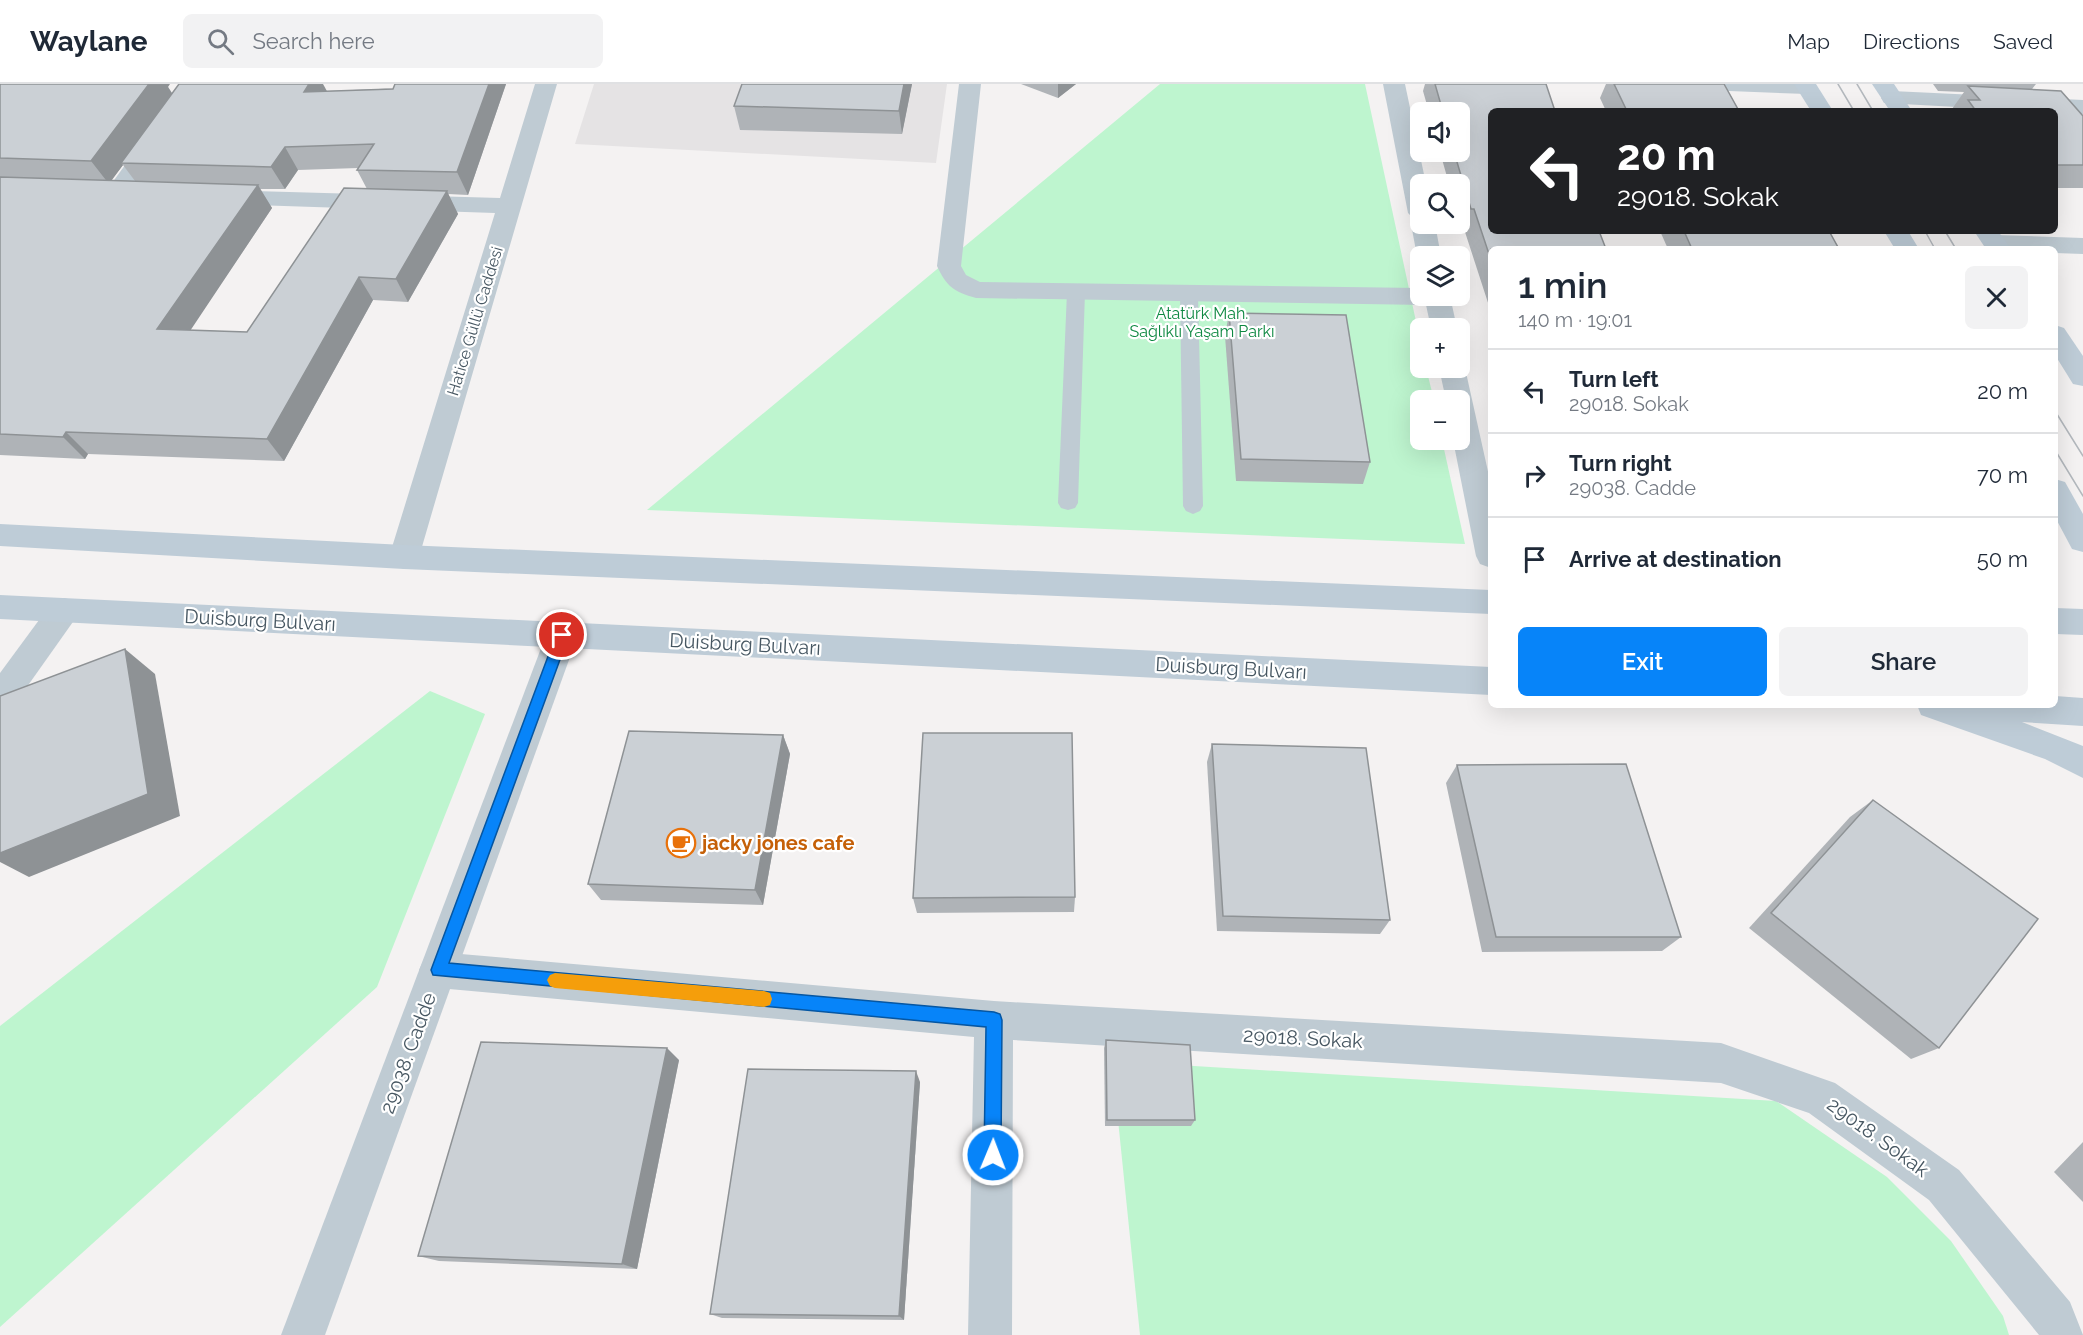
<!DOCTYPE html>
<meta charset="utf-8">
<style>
:root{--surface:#fff;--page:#f2f2f3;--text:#1f2937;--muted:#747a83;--line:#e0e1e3;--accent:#0784f9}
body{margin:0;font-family:Raleway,sans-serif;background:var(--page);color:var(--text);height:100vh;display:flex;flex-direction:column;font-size:22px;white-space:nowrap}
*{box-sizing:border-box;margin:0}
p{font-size:20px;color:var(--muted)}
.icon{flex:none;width:33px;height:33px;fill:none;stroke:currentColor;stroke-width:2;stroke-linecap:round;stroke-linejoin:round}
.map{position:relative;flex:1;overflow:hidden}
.details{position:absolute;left:1488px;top:162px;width:570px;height:462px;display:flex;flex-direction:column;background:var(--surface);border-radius:9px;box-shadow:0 6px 24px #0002}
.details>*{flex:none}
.guide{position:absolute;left:1488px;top:24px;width:570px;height:126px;border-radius:9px;box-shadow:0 6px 24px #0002;background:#202124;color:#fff;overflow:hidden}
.controls{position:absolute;left:1410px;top:18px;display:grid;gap:12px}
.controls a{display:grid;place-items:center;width:60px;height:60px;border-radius:9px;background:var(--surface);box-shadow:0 6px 24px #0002;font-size:30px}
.pin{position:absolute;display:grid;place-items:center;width:51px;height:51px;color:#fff;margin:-26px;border:3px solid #fff;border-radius:50%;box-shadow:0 2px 6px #0007}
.me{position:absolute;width:66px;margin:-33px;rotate:1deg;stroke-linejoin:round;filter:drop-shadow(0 0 4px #0008)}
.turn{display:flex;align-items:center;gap:21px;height:126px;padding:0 30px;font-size:27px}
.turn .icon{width:78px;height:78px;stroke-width:2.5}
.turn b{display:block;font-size:42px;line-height:51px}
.round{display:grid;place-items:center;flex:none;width:63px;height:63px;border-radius:9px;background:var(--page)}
.overview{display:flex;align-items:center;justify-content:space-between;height:102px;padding:0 30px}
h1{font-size:36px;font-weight:600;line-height:45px}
.cta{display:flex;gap:12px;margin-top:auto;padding:12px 30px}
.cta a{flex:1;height:69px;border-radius:9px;background:var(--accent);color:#fff;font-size:24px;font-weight:600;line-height:69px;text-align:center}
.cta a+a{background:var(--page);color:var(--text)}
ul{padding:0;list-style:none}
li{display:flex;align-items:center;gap:18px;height:84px;padding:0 30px;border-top:2px solid var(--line)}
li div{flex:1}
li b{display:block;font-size:22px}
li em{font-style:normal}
header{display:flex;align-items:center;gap:36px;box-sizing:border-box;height:84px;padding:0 30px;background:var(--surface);border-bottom:2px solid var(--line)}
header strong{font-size:28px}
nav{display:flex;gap:33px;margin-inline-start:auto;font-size:21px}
.search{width:420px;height:54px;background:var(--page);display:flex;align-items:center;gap:15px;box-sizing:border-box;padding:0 21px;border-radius:9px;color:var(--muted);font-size:22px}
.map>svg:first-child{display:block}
.education{fill:#e5e3e4}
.green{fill:#bef5cf}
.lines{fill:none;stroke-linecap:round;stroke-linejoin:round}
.service{fill:#bfcbd3;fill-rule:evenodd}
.minor{fill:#bfcbd3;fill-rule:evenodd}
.tertiary{fill:#bfcbd3;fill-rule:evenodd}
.secondary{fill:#beccd7;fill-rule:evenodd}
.tram{stroke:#b3b8bd;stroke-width:1.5}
.wall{fill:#afb3b7;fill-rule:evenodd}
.shaded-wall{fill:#8e9295}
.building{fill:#cbd0d5;stroke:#8e9295;stroke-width:1.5}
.route{fill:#0784f9;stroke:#0556a2;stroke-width:1.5}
.slow{fill:#f59e0b}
.labels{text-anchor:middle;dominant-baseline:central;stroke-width:4.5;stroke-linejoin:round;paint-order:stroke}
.far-park-label{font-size:16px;fill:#0d8841;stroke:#fff}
.far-street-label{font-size:16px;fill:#475762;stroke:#fff}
.street-label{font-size:20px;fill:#475762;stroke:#fff}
.food-label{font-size:20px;font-weight:bold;fill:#c56008;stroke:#fff;text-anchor:start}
</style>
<header>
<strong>Waylane</strong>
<div class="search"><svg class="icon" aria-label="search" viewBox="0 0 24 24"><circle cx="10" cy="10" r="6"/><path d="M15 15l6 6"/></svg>Search here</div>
<nav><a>Map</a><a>Directions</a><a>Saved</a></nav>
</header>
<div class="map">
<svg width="2083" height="1251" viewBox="0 0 2083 1251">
<rect width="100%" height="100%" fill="#f4f2f2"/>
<!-- education -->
<polygon class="education" points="594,0 947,0 936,79 575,60"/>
<!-- green -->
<g class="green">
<polygon points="1160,0 1365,0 1420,256 1420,284 1426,284 1434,316 1420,316 1420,356 1442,356 1465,460 647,426"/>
<polygon points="430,607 485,630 377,903 0,1243 0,942"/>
<polygon points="1112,977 1776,1017 1887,1093 1951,1157 2003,1232 2009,1251 1140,1251"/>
</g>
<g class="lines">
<!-- service -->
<g class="service">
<polygon points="1076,202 1082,204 1085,208 1078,419 1075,424 1068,426 1061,424 1058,419 1067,208 1070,204"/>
<polygon points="1189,204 1195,206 1198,210 1203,422 1200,427 1193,430 1186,427 1183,422 1180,210 1183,206"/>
</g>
<!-- minor -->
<g class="minor">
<polygon points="184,0 206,0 124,115 116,117 108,115 104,110"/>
<polygon points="535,0 557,0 419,473 415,481 404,485 393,481 389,473 495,129 221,120 213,118 209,113 213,108 221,106 500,114"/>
<path d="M959,0H981L961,182L966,191L980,198L1420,204V212H1450L1457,244H1431L1426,221L976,214C954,208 946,202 937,182Z"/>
<polygon points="1383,0 1405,0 1426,100 1420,100 1420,140 1435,140 1441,172 1420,172 1420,178 1417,172 1411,140 1414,135 1408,129"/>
<polygon points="1692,0 1815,0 1818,4 1815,9 1807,10 1703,6 1695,5"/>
<polygon points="1892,7 2083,16 2083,30 1884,19 1881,14 1884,9"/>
<polygon points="1995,151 2083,154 2083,170 2055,169 2055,165 1986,164 1983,159 1986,154"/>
<polygon points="1460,277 1465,284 1491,401 1491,484 1480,480 1476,472 1453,356 1460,356 1460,316 1446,316 1439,284 1460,284"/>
<polygon points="64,514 75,517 80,526 75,535 12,624 0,628 0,589 53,517"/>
<polygon points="438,868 994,917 1721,959 1835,999 1959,1086 2070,1218 2083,1251 2039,1251 1929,1116 1809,1029 1721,999 1013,956 1012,1251 968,1251 974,953 438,904 425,899 419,886 425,873"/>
</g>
<!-- tertiary -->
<polygon class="tertiary" points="562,538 573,542 578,551 325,1251 281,1251 546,551 551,542"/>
<!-- secondary -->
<g class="secondary">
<polygon points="1794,0 1816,0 1833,27 1811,27"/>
<polygon points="1872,0 1894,0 1912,27 1890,27"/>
<polygon points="1884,147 1908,147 1919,165 1895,165"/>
<polygon points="1974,147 1998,147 2011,165 1986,165"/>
<polygon points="2055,241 2064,244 2083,272 2083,302 2073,300 2055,271"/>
<polygon points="2055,395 2065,398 2083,430 2083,468 2072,465 2055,433"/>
<polygon points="0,440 404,461 1491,506 1491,530 404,485 0,462"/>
<polygon points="0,511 1491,583 1491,611 0,535"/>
<polygon points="2055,524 2083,525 2083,551 2055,550"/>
<polygon points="2055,612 2083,614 2083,642 2022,638 2083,662 2083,694 2045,675 1921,631 1917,621 2055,621"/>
</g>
<!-- tram -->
<g class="tram">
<polyline points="1838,0 1854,27"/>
<polyline points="1857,0 1873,27"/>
<polyline points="1925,147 1935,165"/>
<polyline points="1945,147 1956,165"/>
<polyline points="2055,327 2083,372"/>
<polyline points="2055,366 2083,412"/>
</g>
</g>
<!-- wall -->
<g class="wall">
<path d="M0,0L168,3L172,9L327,7L506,0L468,111L448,110L458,130L408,218L373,216L284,377L88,370L85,375L0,371ZM123,81L135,97L111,96ZM358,84L357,86L367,105L247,248L190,246L272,124L260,105H285L298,86Z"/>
<polygon points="912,0 902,50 740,46 734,22"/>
<polygon points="1021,0 1076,0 1058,14"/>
<polygon points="1425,0 1546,0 1491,165 1491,228 1465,148 1463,148 1460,137 1460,100 1449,100 1440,68 1460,68 1460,28 1429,28 1423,7"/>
<polygon points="1606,0 1724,0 1739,27 1606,27 1600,14"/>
<polygon points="1933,0 2036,0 2032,5 2083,32 2083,104 2055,104 2055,27 1953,27 1952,25 1964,8 1938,7"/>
<polygon points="1660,147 1829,147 1839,165 1668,165"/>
<polygon points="1229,229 1370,378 1363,400 1236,397 1225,252"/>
<polygon points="783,651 790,670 763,821 601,816 588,800"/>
<polygon points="1212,660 1390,836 1380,850 1217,847 1207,678"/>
<polygon points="1457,681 1681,853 1662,867 1482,868 1446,699"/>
<polygon points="1873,716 1939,964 1911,975 1749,844 1850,733"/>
<polygon points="1075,813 1074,828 917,829 913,814"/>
<polygon points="1106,956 1195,1036 1191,1042 1105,1042 1104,964"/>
<polygon points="679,976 637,1185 439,1177 418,1172"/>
<polygon points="920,998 904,1236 722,1234 710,1230"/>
<polygon points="2083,1058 2083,1118 2054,1088"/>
</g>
<!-- shaded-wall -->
<g class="shaded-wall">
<polygon points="149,0 170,0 168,3 173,11 121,79 123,81 109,100 91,77"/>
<polygon points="309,0 323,0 328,9 304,8"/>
<polygon points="489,0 506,0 468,111 457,88"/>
<polygon points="904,0 912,0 902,50 899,27"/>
<polygon points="1058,0 1076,0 1058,14"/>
<polygon points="285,63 298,86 285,105 271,83"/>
<polygon points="258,101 272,124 176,268 157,245"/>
<polygon points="447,107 458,130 408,218 396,195"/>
<polygon points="359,193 373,216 284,377 267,355"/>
<polygon points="66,348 88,370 85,375 63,353"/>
<polygon points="125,565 155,590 180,732 29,793 0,778 0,769"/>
<polygon points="783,651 790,670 763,821 755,806"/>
<polygon points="667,964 679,976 637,1185 622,1180"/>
<polygon points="916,987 920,998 904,1236 899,1232"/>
</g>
<!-- building -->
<g class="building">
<polygon points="0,0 149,0 91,77 0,74"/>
<polygon points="179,0 309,0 304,8 393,5 395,0 489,0 457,88 357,86 374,60 285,63 271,83 121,79"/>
<polygon points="742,0 904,0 899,27 734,22"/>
<polygon points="1435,0 1546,0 1555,27 1491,27 1491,147 1599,147 1606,165 1491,165 1491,176 1474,125 1471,125 1454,68 1460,68 1460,28 1443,28"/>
<polygon points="1614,0 1724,0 1739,27 1627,27"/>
<polygon points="1968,2 2061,7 2083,32 2083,81 2055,81 2055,27 1976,27 1968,16 1980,16"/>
<polygon points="0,93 258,101 157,245 247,248 344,104 447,107 396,195 359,193 267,355 66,348 63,353 0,350"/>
<polygon points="1684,147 1829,147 1839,165 1692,165"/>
<polygon points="1229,229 1346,231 1370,378 1241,375"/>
<polygon points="125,565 148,710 0,769 0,612"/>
<polygon points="629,647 783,651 755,806 588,800"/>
<polygon points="923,649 1072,649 1075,813 913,814"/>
<polygon points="1212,660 1366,664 1390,836 1223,832"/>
<polygon points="1626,680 1681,853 1496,853 1457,681"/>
<polygon points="1873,716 2038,835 1939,964 1771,829"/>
<polygon points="1106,956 1190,961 1195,1036 1107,1036"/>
<polygon points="481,958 667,964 622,1180 418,1172"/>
<polygon points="748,985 916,987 899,1232 710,1230"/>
</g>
<!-- route -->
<polygon class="route" points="562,546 569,551 449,879 994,928 1000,930 1002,936 1001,1071 999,1077 993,1079 987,1077 984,1071 986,943 433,891 431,886 556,551"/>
<!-- slow -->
<polygon class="slow" points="555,889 764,907 770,909 772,915 770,921 764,923 555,904 550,902 547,896 550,891"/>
<!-- icons -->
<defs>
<g id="cafe-ring" transform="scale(1.5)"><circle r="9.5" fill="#fff" stroke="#e8710a" stroke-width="1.5"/><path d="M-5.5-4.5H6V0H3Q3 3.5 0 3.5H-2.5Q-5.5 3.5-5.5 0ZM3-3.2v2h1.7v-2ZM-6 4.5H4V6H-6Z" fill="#e8710a"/></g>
</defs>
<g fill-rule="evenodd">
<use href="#cafe-ring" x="681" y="759"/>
</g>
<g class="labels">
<!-- far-park labels -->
<g class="far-park-label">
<text x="1202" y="229">Atatürk Mah.<tspan x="1202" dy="18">Sağlıklı Yaşam Parkı</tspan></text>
</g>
<!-- far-street labels -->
<g class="far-street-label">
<text transform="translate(475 237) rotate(-73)">Hatice Güllü Caddesi</text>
</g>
<!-- street labels -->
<g class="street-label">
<text transform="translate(260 536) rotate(3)">Duisburg Bulvarı</text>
<text transform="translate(745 560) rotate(3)">Duisburg Bulvarı</text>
<text transform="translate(1231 584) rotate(3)">Duisburg Bulvarı</text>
<text transform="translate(1303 954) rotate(3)">29018. Sokak</text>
<text transform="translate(408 969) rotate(-70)">29038. Cadde</text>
<text transform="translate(1878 1053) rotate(36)">29018. Sokak</text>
</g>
<!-- food labels -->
<g class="food-label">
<text x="702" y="759">jacky jones cafe</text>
</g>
</g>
</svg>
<div class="controls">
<a><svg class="icon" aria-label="sound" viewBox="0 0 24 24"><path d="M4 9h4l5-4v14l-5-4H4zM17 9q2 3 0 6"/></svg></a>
<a><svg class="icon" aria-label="search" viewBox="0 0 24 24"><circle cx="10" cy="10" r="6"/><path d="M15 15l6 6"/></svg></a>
<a><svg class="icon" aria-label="layers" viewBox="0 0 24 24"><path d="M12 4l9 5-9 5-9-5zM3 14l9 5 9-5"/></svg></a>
<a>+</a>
<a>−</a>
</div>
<div class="pin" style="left:562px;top:551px;background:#d93025"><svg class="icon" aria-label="arrive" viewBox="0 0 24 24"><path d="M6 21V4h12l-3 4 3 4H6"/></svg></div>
<svg class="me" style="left:993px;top:1071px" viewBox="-20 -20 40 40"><circle r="17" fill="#0784f9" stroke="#fff" stroke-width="3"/><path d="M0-11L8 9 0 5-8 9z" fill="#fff"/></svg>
<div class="guide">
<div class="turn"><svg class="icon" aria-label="left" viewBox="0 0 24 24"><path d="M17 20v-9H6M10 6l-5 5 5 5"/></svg><div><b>20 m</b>29018. Sokak</div></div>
</div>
<section class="details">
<div class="overview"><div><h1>1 min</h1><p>140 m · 19:01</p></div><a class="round"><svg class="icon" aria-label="close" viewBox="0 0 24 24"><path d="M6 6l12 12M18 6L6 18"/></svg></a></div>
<ul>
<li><svg class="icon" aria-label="left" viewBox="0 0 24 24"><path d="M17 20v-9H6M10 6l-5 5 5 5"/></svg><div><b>Turn left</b><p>29018. Sokak</p></div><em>20 m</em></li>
<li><svg class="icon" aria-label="right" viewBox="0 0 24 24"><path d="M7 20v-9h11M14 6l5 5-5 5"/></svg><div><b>Turn right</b><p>29038. Cadde</p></div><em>70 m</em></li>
<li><svg class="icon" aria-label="arrive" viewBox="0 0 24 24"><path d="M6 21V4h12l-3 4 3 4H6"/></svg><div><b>Arrive at destination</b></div><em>50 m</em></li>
</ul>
<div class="cta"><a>Exit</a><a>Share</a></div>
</section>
</div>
